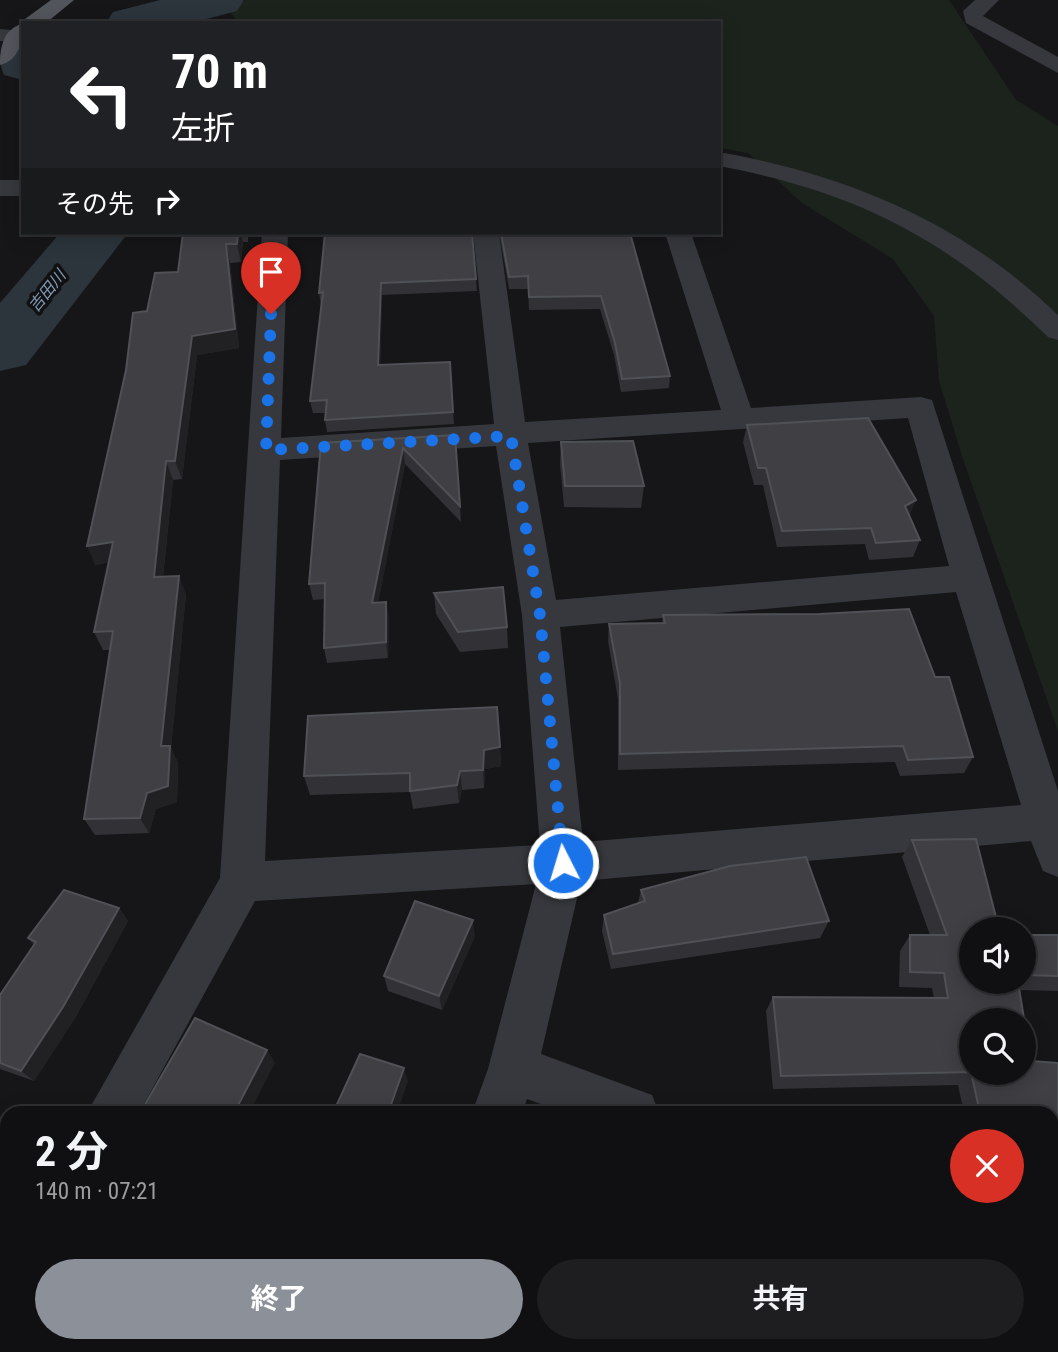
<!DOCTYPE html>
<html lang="ja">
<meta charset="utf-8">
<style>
:root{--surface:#101012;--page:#1e1e20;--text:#f1f3f6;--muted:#9c9d9f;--line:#303032;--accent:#8c9099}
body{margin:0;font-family:"Roboto Condensed","Noto Sans JP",sans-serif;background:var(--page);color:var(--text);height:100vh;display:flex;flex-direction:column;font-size:26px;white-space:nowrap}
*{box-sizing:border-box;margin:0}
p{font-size:23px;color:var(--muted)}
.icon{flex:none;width:38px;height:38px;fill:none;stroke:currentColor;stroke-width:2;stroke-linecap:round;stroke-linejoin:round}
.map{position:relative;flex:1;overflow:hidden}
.panel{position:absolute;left:0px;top:1106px;width:1059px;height:247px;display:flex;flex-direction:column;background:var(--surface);border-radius:21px 21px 0 0;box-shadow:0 4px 18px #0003,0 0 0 2px var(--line)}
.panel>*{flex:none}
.guide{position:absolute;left:21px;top:21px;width:700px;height:214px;border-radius:0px;box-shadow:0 4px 18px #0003,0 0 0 2px var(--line);background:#202124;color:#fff;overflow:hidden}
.controls{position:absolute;left:959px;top:917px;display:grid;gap:14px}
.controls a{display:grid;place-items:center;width:77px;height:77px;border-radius:50%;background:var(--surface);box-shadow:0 4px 18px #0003,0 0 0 2px var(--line);font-size:35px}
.pin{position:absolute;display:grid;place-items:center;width:60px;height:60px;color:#fff;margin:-72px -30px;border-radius:50% 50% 50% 0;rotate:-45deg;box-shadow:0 0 7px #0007}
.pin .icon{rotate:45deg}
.me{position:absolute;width:77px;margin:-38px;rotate:355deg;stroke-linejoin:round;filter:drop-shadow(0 0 5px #0008)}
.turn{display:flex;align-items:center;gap:24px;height:147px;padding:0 35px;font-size:32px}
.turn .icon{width:91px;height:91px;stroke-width:2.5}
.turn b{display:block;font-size:49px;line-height:60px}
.then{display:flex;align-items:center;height:66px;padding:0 35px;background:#0003;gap:14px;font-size:26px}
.round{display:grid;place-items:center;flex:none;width:74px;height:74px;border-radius:37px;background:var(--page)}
.overview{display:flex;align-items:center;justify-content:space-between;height:119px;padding:0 35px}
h1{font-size:42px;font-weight:700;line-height:52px}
.action{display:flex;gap:14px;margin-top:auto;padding:14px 35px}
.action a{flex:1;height:80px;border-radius:42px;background:var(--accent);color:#fff;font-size:28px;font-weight:700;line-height:80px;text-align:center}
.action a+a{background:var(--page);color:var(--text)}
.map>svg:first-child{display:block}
.green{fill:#1c231d}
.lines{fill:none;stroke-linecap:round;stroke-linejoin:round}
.stream{fill:#2c353c;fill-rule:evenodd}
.river{fill:#2c353c;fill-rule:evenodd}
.minor{fill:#37383d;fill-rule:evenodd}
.major{fill:#53555c;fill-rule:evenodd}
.wall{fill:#323236}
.shaded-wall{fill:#212124}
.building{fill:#3f3f44;stroke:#4f5156;stroke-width:2;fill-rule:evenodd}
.route{stroke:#1a73e8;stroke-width:12;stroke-dasharray:0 21.6}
.labels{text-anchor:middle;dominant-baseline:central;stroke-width:7;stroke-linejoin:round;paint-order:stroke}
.far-water-label{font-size:16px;font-style:italic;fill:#7f9bb3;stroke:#111113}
</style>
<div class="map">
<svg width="1058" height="1352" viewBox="0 0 1058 1352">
<rect width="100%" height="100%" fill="#161618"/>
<!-- green -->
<polygon class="green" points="247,0 949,0 1016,100 1058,126 1058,731 963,459 939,381 934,316 893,259 802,203 748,153 719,148 719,23 239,23 226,7"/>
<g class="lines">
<!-- stream -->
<polygon class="stream" points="16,56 23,58 23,62 13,61 12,59"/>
<!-- river -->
<g class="river">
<polygon points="160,0 244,0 237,11 191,23 106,23 113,12"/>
<path d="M23,43V80L4,75C0,67 0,56 4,48Z"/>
<polygon points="60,233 128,233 26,365 0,371 0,303"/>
</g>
<!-- minor -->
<g class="minor">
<polygon points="975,0 999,0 983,16 1058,57 1058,73 966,23 963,11"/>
<polygon points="0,29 23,31 23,41 0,41"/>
<path d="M719,152C848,175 963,223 1058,315V340L1048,337C948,239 857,192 719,166Z"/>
<rect x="0" y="180" width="23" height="16"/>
<path d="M262,233H288L281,438L494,424L473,233H499L525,422L721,410L665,233H691L751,408L921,397L932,400L1058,791V877L1043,871L1031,841L581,881L541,1054L652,1095L659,1113H566L527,1099L522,1113H472L488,1069L536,884L255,901L139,1113H87L220,878ZM908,418L949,566L556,600L528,443ZM496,446L522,615L540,845L265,861L280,460ZM956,592L1021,805L583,842L560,627Z"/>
<polygon points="1052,1237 1058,1239 1058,1293 1052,1291"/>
<polygon points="7,1271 7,1336 0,1339 0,1274"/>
<polygon points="18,1346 87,1346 89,1352 20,1352"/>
<polygon points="385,1346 442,1346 440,1352 383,1352"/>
</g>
<!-- major -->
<path class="major" d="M51,0H74L46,23H23C23,40 20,60 0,65C0,48 3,29 22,24L25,19Z"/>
</g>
<!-- wall -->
<g class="wall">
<polygon points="183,233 248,233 248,242 243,242 241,262 230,263 239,348 197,355 182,479 173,480 163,577 186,594 171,748 178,763 177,802 156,809 149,833 95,835 84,819 111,650 103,650 94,632 109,562 95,565 147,311 178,272"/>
<polygon points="325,233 476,279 477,291 382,295 380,365 450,362 454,424 327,432 325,420 325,413 313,413 310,401 321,305 319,293"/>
<polygon points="499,233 630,233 670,376 669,388 621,392 614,355 600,309 529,310 528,289 509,289"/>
<polygon points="747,425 916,500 909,515 920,540 913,557 869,560 865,544 777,547 763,485 754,485 743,442"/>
<polygon points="455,435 461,522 405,464 378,603 386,602 389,618 388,658 327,663 324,648 325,599 313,600 309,584 321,443"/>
<polygon points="561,442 644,486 641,508 564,507 560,464"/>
<polygon points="434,593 507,627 508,648 460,652 436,614"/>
<polygon points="663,615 935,677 973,757 964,773 900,776 895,762 618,770 618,699 608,641 609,624 662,623"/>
<polygon points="500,747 501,766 485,769 484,788 462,790 459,803 413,809 410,792 310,795 304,776"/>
<polygon points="912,840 971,982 1024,982 1024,935 1058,935 1058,991 1020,990 1031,1061 1058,1063 1058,1170 1052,1170 1052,1113 964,1113 958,1085 773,1089 766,1011 773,997 934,998 932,988 899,987 900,951 910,935 930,935 902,857"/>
<polygon points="641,890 829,921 820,938 611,969 602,931 604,915 638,903"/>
<polygon points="119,908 128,921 75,1018 34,1081 0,1069 0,995 34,945 28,938"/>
<polygon points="475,936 442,1010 388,991 384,976"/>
<polygon points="1057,1306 1058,1306 1058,1352 846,1352 830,1346 1052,1346"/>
</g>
<!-- shaded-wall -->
<g class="shaded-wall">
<polygon points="238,233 241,233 243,242 241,262 237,244"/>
<polygon points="226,244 230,263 239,348 197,355 182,479 175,461 192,336"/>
<polygon points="381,283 382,295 380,377 378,365"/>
<polygon points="403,448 405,464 375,619 372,603"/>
<polygon points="166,461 173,480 161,595 154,577"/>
<polygon points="916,500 909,517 905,506"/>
<polygon points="113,542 121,560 95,565 87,546"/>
<polygon points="179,576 186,594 171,748 178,763 177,802 156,809 149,833 140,818"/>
<polygon points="386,602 389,618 388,658 386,642"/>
<polygon points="500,747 501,766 485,769 484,788 483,770 484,750"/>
<polygon points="460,771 462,790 459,803 457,785"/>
<polygon points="119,908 128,921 75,1018 34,1081 21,1071"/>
<polygon points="473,920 475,936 442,1010 439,996"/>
<polygon points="267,1050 275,1063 249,1113 234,1113"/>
<polygon points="404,1068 408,1081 397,1113 388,1113"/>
<polygon points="278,1346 294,1346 286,1352 277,1347"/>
</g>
<!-- building -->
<g class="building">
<polygon points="183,233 238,233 237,244 226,244 235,329 192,336 175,461 166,461 154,577 179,576 161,746 170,746 168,786 147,793 140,818 84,819 113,631 94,632 113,542 87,546 126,370 133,313 147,311 155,273 178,272"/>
<polygon points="325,233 472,233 476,279 381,283 378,365 450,362 453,412 325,420 327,400 310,401 323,292 319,293"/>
<polygon points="501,233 630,233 670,376 622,379 615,343 601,296 529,297 528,276 509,277"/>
<polygon points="868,418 916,500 905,506 920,540 876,543 871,528 782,531 766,468 758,468 747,425"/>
<polygon points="455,435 460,506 403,448 372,603 386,602 386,642 324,648 325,583 309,584 321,443"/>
<polygon points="633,441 644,486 565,486 561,442"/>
<polygon points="503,587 507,627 458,632 434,593"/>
<polygon points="909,609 935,677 949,677 973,757 908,760 903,746 620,754 620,683 609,624 665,623 663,615 820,614"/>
<polygon points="497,707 500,747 484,750 483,770 460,771 457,785 410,791 410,773 304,776 308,716"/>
<path d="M976,839L999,929H971V982H1018L1031,1061L1058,1063V1160H1052V1113H980L971,1072L781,1076L773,997L948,998L944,973L910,972V935H947L912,840ZM971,1020H1024V1073H971Z"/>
<polygon points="806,857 829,921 613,954 604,915 645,901 641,890 730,866"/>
<polygon points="64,890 119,908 63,1007 21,1071 0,1063 0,995 36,942 28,938"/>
<polygon points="415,901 473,920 439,996 384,976"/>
<polygon points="1024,935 1058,935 1058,976 1024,975"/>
<polygon points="195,1018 267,1050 234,1113 140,1113"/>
<polygon points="360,1054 404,1068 388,1113 333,1113"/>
<polygon points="1052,1312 1058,1314 1058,1352 871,1352 855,1346 1052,1346"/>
<polygon points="455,1346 596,1346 610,1352 453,1352"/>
</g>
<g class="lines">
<!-- route -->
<polyline class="route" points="271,314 266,450 511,436 540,615 563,863"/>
</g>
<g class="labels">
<!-- far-water labels -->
<g class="far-water-label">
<text transform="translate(47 291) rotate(-51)">吉田川</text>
</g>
</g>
</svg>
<div class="controls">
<a><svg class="icon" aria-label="sound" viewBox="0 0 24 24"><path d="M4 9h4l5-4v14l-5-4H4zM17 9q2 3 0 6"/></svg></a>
<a><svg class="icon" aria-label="search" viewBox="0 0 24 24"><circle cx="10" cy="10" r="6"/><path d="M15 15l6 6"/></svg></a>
</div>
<div class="pin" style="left:271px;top:314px;background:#d93025"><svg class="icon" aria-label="arrive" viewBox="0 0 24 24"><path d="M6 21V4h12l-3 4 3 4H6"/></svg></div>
<svg class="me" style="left:563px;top:863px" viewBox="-20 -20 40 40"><circle r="17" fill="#1a73e8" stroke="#fff" stroke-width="3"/><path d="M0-11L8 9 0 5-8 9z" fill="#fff"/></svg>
<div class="guide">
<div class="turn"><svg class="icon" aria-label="left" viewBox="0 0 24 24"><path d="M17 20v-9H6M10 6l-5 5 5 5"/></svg><div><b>70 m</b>左折</div></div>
<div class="then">その先<svg class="icon" aria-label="right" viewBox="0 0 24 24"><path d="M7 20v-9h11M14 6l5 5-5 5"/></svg></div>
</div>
<section class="panel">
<div class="overview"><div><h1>2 分</h1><p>140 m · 07:21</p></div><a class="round" style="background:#d93025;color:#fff"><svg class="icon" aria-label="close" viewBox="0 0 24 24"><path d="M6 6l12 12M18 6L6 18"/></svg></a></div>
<div class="action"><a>終了</a><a>共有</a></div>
</section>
</div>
